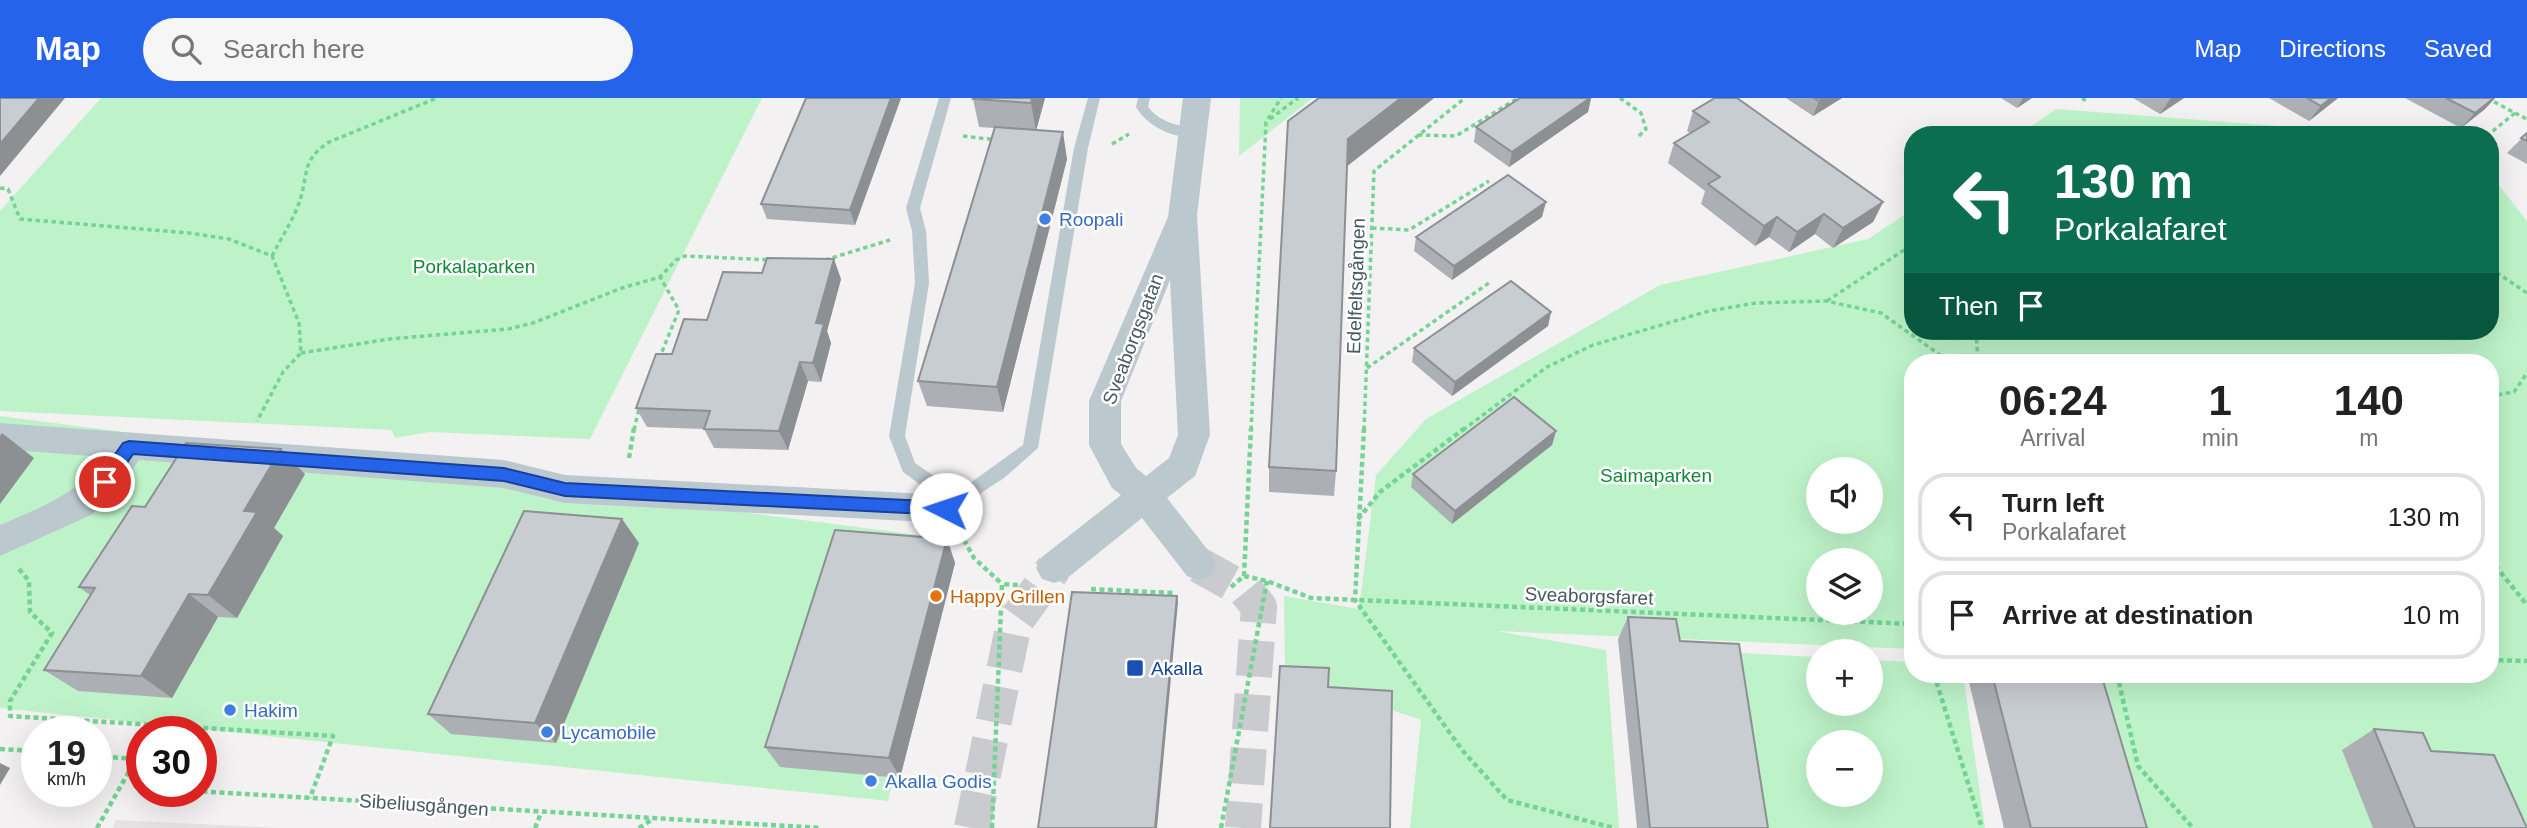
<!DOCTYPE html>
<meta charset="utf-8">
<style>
:root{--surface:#fff;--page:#f6f6f6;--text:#222;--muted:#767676;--line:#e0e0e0;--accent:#2563eb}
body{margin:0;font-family:Helvetica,sans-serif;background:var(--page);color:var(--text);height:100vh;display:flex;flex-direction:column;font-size:26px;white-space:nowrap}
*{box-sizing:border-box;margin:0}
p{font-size:23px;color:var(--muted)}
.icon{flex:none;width:38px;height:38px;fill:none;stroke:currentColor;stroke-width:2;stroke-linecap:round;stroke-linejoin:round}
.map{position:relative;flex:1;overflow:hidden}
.details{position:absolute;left:1904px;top:256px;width:595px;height:329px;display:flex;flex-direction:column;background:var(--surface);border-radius:28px;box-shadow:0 7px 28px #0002}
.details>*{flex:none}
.hud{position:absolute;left:1904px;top:28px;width:595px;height:214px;border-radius:28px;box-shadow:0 7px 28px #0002;background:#0b6e4f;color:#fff;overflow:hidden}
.buttons{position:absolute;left:1806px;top:359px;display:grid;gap:14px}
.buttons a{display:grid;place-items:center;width:77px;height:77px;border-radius:50%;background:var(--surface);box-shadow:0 7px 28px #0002;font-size:35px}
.speed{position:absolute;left:21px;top:618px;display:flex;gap:14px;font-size:35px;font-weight:700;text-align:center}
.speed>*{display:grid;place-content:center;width:91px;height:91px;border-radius:50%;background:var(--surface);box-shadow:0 7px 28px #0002;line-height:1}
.speed small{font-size:18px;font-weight:400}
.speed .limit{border:10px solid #d22;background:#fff;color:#111}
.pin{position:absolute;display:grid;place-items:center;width:60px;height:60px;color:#fff;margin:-30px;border:4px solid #fff;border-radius:50%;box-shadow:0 2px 7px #0007}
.me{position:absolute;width:77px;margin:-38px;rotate:274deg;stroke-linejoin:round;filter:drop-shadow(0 0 5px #0008)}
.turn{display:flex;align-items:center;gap:24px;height:147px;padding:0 35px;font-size:32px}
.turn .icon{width:91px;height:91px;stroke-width:2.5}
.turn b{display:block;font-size:49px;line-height:60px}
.then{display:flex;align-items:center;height:66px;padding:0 35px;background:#0003;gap:14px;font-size:26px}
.eta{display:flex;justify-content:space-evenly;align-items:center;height:119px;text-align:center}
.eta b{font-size:42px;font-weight:700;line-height:49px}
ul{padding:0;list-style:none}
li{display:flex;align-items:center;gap:21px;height:88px;margin:0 14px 10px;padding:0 21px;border:4px solid var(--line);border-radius:28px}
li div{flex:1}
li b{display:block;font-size:26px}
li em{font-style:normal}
header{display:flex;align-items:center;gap:42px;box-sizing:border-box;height:98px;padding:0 35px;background:var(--accent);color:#fff}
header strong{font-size:33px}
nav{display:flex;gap:38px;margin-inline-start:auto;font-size:24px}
.search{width:490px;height:63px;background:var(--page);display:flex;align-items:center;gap:18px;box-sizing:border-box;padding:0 24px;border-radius:38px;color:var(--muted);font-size:26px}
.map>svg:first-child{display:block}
.education{fill:#e5e2e4}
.green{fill:#bef3c9;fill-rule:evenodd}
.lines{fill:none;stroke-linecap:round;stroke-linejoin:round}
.street-tunnel{stroke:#c9cbce;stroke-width:36;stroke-dasharray:36 18;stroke-linecap:butt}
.path-far1{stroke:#73d493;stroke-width:3.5;stroke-dasharray:4.5 3.5;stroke-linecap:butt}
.path{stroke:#73d493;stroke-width:4.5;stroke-dasharray:5 3.5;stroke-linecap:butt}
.lane{fill:#bbc9cf;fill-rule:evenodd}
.street{fill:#bbc9cf;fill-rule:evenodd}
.wall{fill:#acb0b5}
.shaded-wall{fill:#8c9093}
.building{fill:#c8cdd2;stroke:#8c9093;stroke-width:2}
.route{fill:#2563eb;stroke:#184099;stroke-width:2}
.shop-dot{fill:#3f7fe0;stroke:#fff;stroke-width:2.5}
.food-dot{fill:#e8710a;stroke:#fff;stroke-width:2.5}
.transit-dot{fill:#1a4fb4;stroke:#fff;stroke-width:2.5}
.labels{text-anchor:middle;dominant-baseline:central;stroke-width:5;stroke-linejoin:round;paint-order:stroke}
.shop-label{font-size:19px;fill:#366cbe;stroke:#fff;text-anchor:start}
.park-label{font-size:19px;fill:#108938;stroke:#fff}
.street-label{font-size:19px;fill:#475961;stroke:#fff}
.food-label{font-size:19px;fill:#c56008;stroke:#fff;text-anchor:start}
.transit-label{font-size:19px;fill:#164399;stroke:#fff;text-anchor:start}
</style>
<header>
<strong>Map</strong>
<div class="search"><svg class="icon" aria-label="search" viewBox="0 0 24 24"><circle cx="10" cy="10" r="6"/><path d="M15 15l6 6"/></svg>Search here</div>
<nav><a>Map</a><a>Directions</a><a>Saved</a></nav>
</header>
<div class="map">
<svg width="2527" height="730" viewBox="0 0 2527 730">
<rect width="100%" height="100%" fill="#f4f1f2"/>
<!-- education -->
<polygon class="education" points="116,722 279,730 112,730"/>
<!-- green -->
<g class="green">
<polygon points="101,0 762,0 590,341 429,334 395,340 392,332 0,313 0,113"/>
<polygon points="1240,0 1313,0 1239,58"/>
<polygon points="2056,11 2370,35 2378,37 2019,37"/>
<path d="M2490,76L2527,123V730H2127L2086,576H2490V264H1913V551L1496,533L1606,552L1619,730H1410L1421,622L1285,576L1284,498L1359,511L1376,377L1426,321L1660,187L1868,141L1913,111V233H2490ZM1818,371H1871V424H1818ZM1818,462H1871V514H1818Z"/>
<polygon points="0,318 950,441 888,703 0,610"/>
<path d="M1722,554L1818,559V606H1871V562L1913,564V576H1963L1985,730H1757ZM1818,644H1871V696H1818Z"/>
</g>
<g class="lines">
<!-- street-tunnel -->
<g class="street-tunnel">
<polyline points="1199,467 1246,493 1259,509 1243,730"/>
<polyline points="972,730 1014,525 1054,470"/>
</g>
<!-- path-far1 -->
<g class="path-far1">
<polyline points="1620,0 1641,15 1646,31 1637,40"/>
<polyline points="2082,0 2088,4"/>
<polyline points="2487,0 2515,15 2488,37"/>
<polyline points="2515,15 2527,21"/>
<polyline points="1270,21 1298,0"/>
<polyline points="1418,37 1456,38 1518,0"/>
<polyline points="2119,37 2127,34 2209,37"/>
<polyline points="963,38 997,42"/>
<polyline points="1112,46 1129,36"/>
<polyline points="0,90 8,91 20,121 189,135 229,141 272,158 299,225 301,255 283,274 257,323"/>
<polyline points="1372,130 1409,132 1489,83"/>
<path d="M272,158C281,140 294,121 300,102C309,74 301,63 329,44L437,0"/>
<polyline points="825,162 890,142"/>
<polyline points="2490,170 2527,195"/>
<polyline points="1827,203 1913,146"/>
<polyline points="1976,233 1978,264"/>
<polyline points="301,255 389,241 508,231 533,225 622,190 660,179 676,162 685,158 771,162"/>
<polyline points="659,261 679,212 660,179"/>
<polyline points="1367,270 1489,185"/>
<polyline points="2490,298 2514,294 2527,275"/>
<polyline points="634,332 639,311"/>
<polyline points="1251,332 1266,24 1281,0"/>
<polyline points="1364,332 1374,73 1465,0"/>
<polyline points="1463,332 1547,269 1593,247 1709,213 1756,205 1826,203 1881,215 1950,264"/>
</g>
<!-- path -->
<g class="path">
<polyline points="1364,330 1355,502 1462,652 1507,702 1614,730"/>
<polyline points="629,360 634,330"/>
<polyline points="1358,421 1380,394 1465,330"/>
<polyline points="964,442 974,460 1002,486"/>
<polyline points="2490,461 2527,507"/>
<polyline points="19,471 29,483 30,514 52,535 10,603 10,618 333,638 310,700"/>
<polyline points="1244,478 1267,483 1311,500 1913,526"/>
<polyline points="1231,489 1244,478 1251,330"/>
<polyline points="1091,491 1173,495"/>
<polyline points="2490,562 2527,563"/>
<polyline points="1934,576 1982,730"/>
<polyline points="2117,576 2138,668 2193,730"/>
<polyline points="60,634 68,620"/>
<polyline points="0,651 37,653"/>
<polyline points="96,658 136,661 142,669"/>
<polyline points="194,693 822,730"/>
<polyline points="97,730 136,661"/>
<polyline points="535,730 541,715"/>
<polyline points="639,730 653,721"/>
<polyline points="992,730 1002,486 1019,487"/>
<polyline points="1221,730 1267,483"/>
</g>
<!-- lane -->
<g class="lane">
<polygon points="939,0 951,0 920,110 926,133 929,185 905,338 915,365 934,378 948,401 1023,347 1074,50 1088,0 1100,0 1088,50 1038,350 1004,380 946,418 940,416 922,388 903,374 889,338 915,185 912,133 906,110"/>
<path d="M1138,0H1150L1148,9C1161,25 1178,27 1197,32V38C1174,42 1147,28 1136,9Z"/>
</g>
<!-- street -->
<g class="street">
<path d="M1183,0H1211L1197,117L1210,337L1195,378L1167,400L1211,456L1216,467L1211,478L1199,482L1187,478L1142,420L1066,481L1054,485L1042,481L1036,470L1042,459L1121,397L1112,390L1089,347V303L1168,119ZM1170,182L1178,337L1169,360L1146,378L1136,370L1121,346V303Z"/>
<path d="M0,325L504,362L565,377L946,397L958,401L963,411L958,421L946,425L565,405L504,390L139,362L117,394L91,417L0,458V427C41,409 77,397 104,359L0,351Z"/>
</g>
</g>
<!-- wall -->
<g class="wall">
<polygon points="806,0 901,0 855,127 767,121 761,106"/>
<polygon points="1045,0 1036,32 1067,61 1003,314 927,308 918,283 994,30 979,29 973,1"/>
<polygon points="1434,0 1347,68 1336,373 1334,398 1269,394 1269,369 1288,23"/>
<polygon points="1591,0 1588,14 1509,69 1474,44 1476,29"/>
<polygon points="1786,0 1842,0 1813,18"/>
<polygon points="2001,0 2032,0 2017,10"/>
<polygon points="2133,0 2184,0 2160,16"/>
<polygon points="2269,0 2338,0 2309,23"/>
<polygon points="2405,0 2495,0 2485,11 2461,30"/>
<polygon points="1693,13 1883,104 1873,124 1833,150 1815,136 1789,154 1769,139 1755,148 1701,106 1705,93 1668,65 1674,45 1690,35 1687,33"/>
<polygon points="2527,35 2527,66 2507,55"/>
<polygon points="1542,119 1452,182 1414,153 1416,139"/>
<polygon points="841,181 827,233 831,245 821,284 808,283 788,352 714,350 704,331 647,329 636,310 672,256 707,222"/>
<polygon points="1551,214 1548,228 1452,298 1412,264 1414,250"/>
<polygon points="1556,333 1552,347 1452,426 1411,389 1413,376"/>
<polygon points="305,376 274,430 283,438 237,520 218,519 172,600 78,593 44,572 91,498 79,489 145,409"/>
<polygon points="947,441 955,465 900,680 780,669 765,649"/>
<polygon points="639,445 556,645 451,636 428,616"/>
<polygon points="1628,519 1680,543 1768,730 1637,730 1618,541"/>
<polygon points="1967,576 2101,576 2147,730 2004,730"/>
<polygon points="2374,631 2431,653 2527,730 2373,730 2342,652"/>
</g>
<!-- shaded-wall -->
<g class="shaded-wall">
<polygon points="39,0 65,0 0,78 0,46"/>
<polygon points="891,0 901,0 855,127 850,112"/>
<polygon points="1032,0 1045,0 1036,33 1031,5"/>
<polygon points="1401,0 1434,0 1346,69 1348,41"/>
<polygon points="1591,0 1588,14 1509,69 1512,54"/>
<polygon points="1824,0 1842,0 1813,18 1819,3"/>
<polygon points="2023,0 2032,0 2017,10"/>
<polygon points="2172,0 2184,0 2160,16 2170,1"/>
<polygon points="2331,0 2338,0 2309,23 2321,8"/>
<polygon points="2494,0 2495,0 2485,11 2461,30 2475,15"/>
<polygon points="1063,34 1067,61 1003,314 997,289"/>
<polygon points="1546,104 1542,119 1452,182 1454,168"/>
<polygon points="1883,104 1873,124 1833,150 1843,130"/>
<polygon points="1824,116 1815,136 1789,154 1797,134"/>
<polygon points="1777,119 1769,139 1755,148 1764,128"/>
<polygon points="834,161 841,181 827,233 831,245 821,284 813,265 816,225"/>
<polygon points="1551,214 1548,228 1452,298 1455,284"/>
<polygon points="800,264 808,283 788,352 779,333"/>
<polygon points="1556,333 1552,347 1452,426 1455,413"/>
<polygon points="2,335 34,360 0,406 0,338"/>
<polygon points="281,351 305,376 274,430 283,438 237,520 208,497 244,413"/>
<polygon points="622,421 639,445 556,645 535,625"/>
<polygon points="947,441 955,465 900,680 889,660"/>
<polygon points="189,496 218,519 172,600 141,578"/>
<polygon points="1177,498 1178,504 1157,730 1155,730"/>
<polygon points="0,665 10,670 0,687"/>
</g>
<!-- building -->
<g class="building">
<polygon points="0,0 39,0 0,46"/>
<polygon points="806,0 891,0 850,112 761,106"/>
<polygon points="974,0 1032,0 1031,5 973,1"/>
<polygon points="1319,0 1401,0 1348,41 1336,373 1269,369 1288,23"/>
<polygon points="1520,0 1590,0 1512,54 1476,29"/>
<polygon points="1715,0 1737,0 1883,104 1843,130 1824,116 1797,134 1777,119 1764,128 1708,86 1720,79 1674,45 1709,24 1693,13"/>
<polygon points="1814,0 1824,0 1819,3"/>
<polygon points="2307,0 2331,0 2321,8"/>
<polygon points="2446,0 2494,0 2475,15"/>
<polygon points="995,29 1063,34 997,289 918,283"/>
<polygon points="2527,35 2527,43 2521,40"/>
<polygon points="1508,77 1546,104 1454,168 1416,139"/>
<polygon points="767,160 834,161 816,225 824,226 813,265 800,264 779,333 704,331 710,313 636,310 656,256 672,256 684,221 707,222 723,174 762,175"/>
<polygon points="1511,183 1551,214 1455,284 1414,250"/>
<polygon points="1514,299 1556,333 1455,413 1413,376"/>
<polygon points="186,345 281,351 244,413 257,414 208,497 189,496 141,578 44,572 95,490 79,489 132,408 145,409"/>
<polygon points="524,413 622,421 535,625 428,616"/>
<polygon points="835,432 947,441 889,660 765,649"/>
<polygon points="1072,494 1177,498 1155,730 1038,730"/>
<polygon points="1628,519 1676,521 1680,543 1739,546 1768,730 1650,730"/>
<polygon points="1280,568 1329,570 1328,589 1392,593 1390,730 1270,730"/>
<polygon points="1992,576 2101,576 2147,730 2031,730"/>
<polygon points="2374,631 2423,635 2431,653 2494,657 2527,730 2415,730"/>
</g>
<!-- route -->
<polygon class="route" points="129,343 504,370 565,385 946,404 951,406 954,411 951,415 946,417 565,398 504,383 133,356 111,389 99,389 97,384 99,379 123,345"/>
<!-- markers -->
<g class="shop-dot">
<circle cx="1045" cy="121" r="7"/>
<circle cx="230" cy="612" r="7"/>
<circle cx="547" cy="634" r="7"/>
<circle cx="871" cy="683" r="7"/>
</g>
<circle class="food-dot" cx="936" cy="498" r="7"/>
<rect class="transit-dot" x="1126" y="561" width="18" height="18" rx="3.5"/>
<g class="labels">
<!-- shop labels -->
<g class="shop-label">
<text x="1059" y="121">Roopali</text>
<text x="244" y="612">Hakim</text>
<text x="561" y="634">Lycamobile</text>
<text x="885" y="683">Akalla Godis</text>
</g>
<!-- park labels -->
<g class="park-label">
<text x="474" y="168">Porkalaparken</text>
<text x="1656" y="377">Saimaparken</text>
</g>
<!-- street labels -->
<g class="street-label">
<text transform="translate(1356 188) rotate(-88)">Edelfeltsgången</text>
<text transform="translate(1133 241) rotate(-69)">Sveaborgsgatan</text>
<text transform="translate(1589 498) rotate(2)">Sveaborgsfaret</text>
<text transform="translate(424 707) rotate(4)">Sibeliusgången</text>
</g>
<!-- food labels -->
<g class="food-label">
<text x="950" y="498">Happy Grillen</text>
</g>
<!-- transit labels -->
<g class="transit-label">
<text x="1151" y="570">Akalla</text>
</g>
</g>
</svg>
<div class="buttons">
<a><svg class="icon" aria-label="sound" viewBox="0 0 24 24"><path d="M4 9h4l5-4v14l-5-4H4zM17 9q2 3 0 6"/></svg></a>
<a><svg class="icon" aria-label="layers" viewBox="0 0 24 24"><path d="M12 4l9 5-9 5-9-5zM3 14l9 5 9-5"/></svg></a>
<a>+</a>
<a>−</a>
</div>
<div class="speed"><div>19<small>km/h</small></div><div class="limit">30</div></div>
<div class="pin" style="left:105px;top:384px;background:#d93025"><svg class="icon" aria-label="arrive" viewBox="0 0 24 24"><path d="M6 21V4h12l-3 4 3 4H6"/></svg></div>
<svg class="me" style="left:946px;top:411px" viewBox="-20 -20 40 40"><circle r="19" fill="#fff"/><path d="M0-13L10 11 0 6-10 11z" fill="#2563eb"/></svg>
<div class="hud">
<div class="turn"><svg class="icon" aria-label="left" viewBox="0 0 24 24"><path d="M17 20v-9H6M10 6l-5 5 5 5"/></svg><div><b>130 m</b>Porkalafaret</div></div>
<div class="then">Then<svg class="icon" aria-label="arrive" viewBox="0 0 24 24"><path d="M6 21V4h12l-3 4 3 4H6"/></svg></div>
</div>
<section class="details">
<div class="eta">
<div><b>06:24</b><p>Arrival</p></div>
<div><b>1</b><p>min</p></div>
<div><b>140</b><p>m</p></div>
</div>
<ul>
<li><svg class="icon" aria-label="left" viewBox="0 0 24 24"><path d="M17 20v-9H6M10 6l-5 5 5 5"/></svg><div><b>Turn left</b><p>Porkalafaret</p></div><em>130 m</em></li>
<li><svg class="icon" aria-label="arrive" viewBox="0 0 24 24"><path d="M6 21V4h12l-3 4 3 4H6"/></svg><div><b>Arrive at destination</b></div><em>10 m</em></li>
</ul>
</section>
</div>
